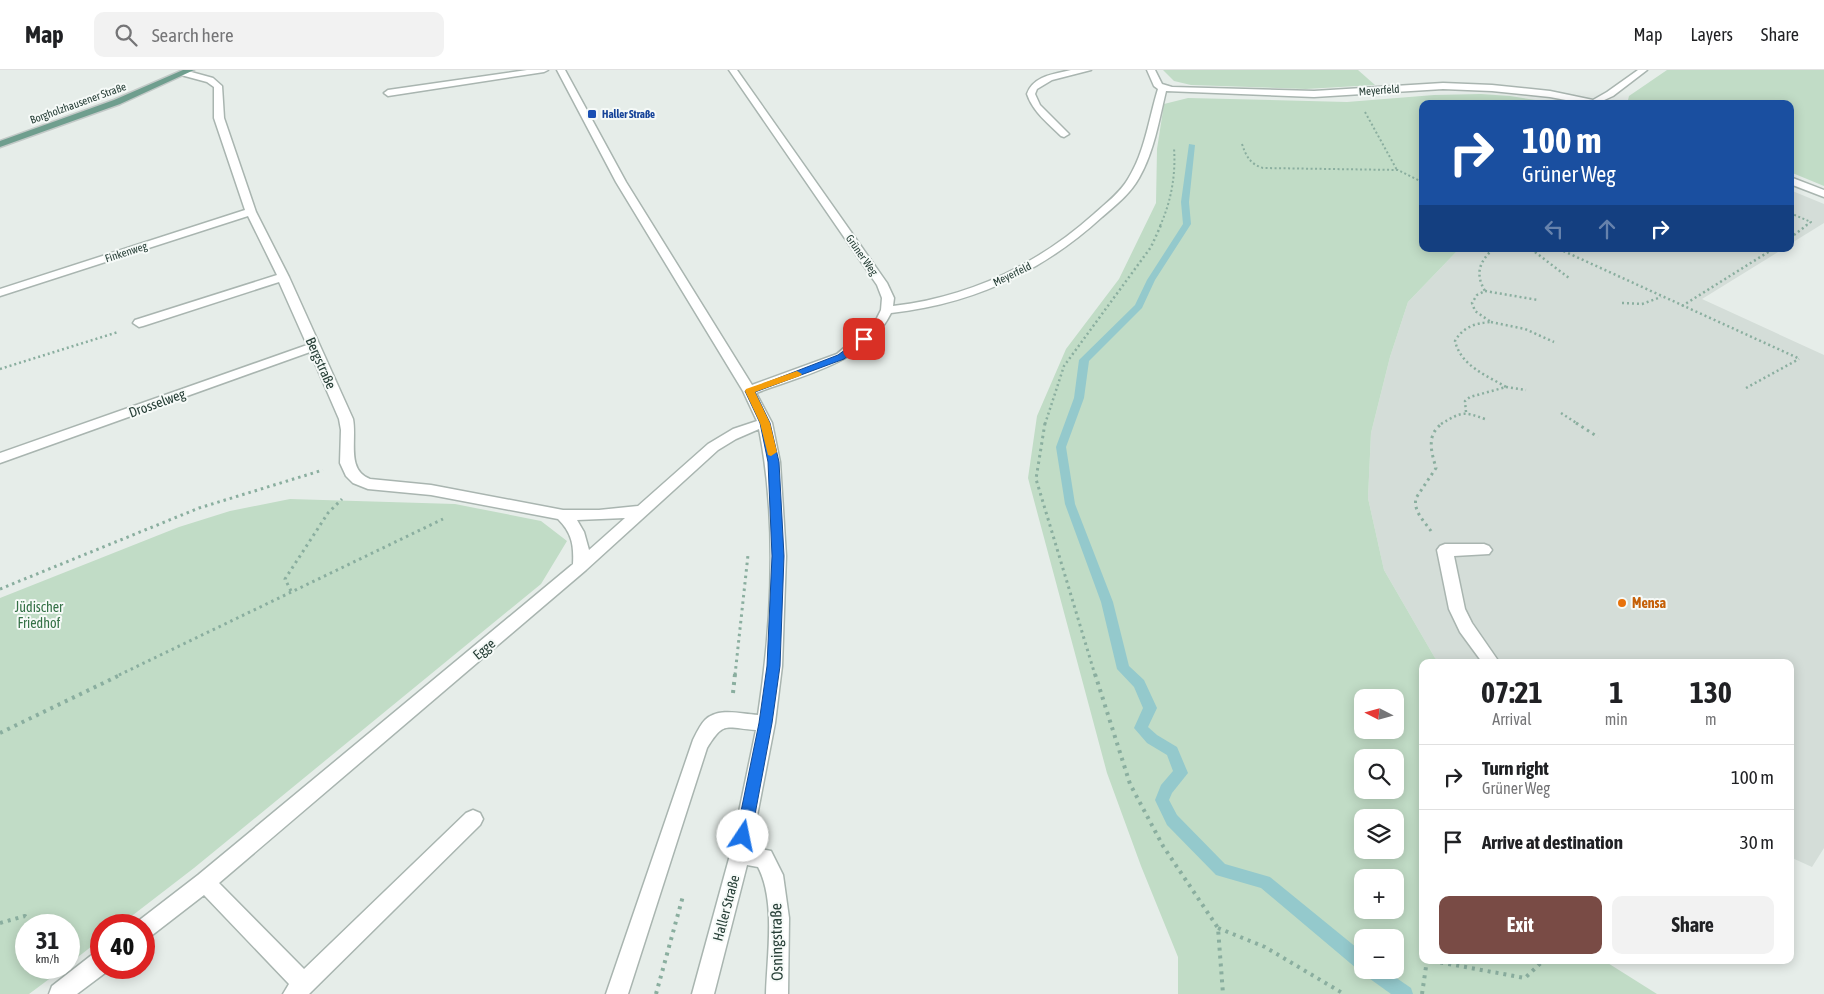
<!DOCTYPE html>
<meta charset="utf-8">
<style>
:root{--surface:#fff;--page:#f2f2f2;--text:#202124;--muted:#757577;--line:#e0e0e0;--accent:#794b45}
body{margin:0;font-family:"Asap Condensed",sans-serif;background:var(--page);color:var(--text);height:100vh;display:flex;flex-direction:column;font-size:19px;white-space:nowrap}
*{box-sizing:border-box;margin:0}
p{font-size:16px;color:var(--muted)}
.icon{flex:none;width:28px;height:28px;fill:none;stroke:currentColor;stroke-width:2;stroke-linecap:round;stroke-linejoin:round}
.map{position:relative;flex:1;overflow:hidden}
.drawer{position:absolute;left:1419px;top:589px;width:375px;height:305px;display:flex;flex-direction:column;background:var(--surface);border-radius:10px;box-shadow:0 2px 12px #0003}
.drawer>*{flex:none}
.hud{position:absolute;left:1419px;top:30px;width:375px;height:152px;border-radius:10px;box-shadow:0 2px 12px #0003;background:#1a4fa0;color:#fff;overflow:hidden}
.needle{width:32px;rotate:276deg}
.buttons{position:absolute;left:1354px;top:619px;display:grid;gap:10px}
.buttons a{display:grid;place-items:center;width:50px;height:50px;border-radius:10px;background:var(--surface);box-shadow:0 2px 12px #0003;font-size:25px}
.speed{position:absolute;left:15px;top:844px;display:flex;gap:10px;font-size:25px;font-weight:700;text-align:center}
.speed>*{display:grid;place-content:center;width:65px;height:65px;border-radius:50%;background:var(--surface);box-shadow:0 2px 12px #0003;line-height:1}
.speed small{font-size:12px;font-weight:400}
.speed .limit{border:8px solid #d22;background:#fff;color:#111}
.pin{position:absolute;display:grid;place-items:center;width:42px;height:42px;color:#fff;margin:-21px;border-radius:10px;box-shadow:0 2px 8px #0006}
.me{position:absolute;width:55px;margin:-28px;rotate:11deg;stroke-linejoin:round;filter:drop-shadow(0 0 4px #0008)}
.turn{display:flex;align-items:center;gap:18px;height:105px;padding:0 20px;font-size:22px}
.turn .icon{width:65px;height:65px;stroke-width:2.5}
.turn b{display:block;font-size:35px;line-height:42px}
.lanes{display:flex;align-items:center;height:48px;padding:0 20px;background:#0003;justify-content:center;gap:25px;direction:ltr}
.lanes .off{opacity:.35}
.eta{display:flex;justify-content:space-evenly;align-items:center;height:85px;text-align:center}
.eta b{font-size:30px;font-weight:700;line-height:35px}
.button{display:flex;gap:10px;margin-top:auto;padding:10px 20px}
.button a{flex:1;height:58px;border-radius:10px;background:var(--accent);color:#fff;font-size:20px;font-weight:700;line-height:58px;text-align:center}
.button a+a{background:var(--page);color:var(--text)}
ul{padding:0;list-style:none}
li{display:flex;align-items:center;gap:15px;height:65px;padding:0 20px;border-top:1px solid var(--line)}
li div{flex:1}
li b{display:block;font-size:19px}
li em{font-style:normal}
header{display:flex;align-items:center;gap:30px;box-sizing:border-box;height:70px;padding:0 25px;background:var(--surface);border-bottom:1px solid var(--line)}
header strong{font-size:24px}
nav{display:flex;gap:28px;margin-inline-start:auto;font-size:18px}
.search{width:350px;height:45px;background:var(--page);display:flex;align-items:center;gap:12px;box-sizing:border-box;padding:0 18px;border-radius:10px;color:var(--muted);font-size:19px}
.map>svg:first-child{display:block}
.built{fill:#d4ddd8}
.green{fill:#c1dcc6;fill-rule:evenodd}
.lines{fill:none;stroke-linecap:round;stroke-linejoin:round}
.stream{fill:#94c9cc;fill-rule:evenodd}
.minor-casing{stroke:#a9b5b0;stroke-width:3}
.major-casing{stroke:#c2c9c7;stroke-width:3}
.path-far3{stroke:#8aae9f;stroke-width:2;stroke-dasharray:2 2.5;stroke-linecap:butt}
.path-far2{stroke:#8aae9f;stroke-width:2.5;stroke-dasharray:2 3;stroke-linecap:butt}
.path-far1{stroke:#8aae9f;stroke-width:3;stroke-dasharray:2.5 4;stroke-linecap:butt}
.path{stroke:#8aae9f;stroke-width:4;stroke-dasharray:3 5;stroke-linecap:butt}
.minor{fill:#fff;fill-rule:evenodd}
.major{fill:#6f9e8e;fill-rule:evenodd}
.route{fill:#1a73e8;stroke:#114b97}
.slow{fill:#f59e0b}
.transit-dot{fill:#1a4fb4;stroke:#f6faf8;stroke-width:2}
.food-dot{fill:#e8710a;stroke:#f6faf8;stroke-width:2}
.labels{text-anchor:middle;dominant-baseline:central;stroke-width:4;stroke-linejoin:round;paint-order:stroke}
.far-street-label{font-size:11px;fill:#263e36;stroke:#f6faf8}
.far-transit-label{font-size:11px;font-weight:bold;fill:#164399;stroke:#f6faf8;text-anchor:start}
.street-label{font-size:14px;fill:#263e36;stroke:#f6faf8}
.food-label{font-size:14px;font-weight:bold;fill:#c56008;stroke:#f6faf8;text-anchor:start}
.park-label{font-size:14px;fill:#347146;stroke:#f6faf8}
.near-street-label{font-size:16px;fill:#263e36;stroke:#f6faf8}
</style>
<header>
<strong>Map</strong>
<div class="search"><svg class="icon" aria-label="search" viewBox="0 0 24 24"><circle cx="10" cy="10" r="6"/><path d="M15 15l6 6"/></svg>Search here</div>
<nav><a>Map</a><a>Layers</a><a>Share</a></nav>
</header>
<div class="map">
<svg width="1824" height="924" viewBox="0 0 1824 924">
<rect width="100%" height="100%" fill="#e6ede9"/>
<!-- built -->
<g class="built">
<polygon points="1790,120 1824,134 1824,153 1790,174"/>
<polygon points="1459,179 1783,179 1702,229 1824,285 1824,778 1812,797 1790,787 1790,592 1440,592 1435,588 1384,500 1368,428 1371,363 1390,287 1408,232"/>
</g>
<!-- green -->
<g class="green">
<polygon points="1163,0 1358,0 1375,15 1306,19 1191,15 1174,11"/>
<polygon points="1667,0 1824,0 1824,116 1790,102 1790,34 1632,34 1628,30 1629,26"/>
<path d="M1481,24L1510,26L1561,34H1422V179H1459L1408,232L1390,287L1371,363L1368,428L1384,500L1435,588L1440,592H1422V890H1603L1657,924H1178V887L1141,796L1107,703L1028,408L1037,346L1066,279L1119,209L1156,133L1157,79L1164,34L1188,28L1347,32L1434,25ZM1362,628H1395V660H1362ZM1362,688H1395V720H1362ZM1362,748H1395V780H1362ZM1362,808H1395V840H1362ZM1362,868H1395V900H1362Z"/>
<polygon points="290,429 455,434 541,451 567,471 541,514 194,798 120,855 101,855 101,869 69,894 69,855 26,855 26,898 64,898 29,924 0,924 0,528 179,457 230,441"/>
</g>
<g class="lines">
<!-- stream -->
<g class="stream">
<polygon points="1189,74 1195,75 1189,132 1191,154 1155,210 1142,238 1089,291 1084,328 1066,377 1075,434 1113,532 1129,596 1144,610 1157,638 1148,657 1157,665 1177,677 1188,703 1172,723 1169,730 1177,745 1225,794 1270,807 1362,882 1362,900 1356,898 1261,818 1216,805 1167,755 1155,730 1161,715 1173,701 1167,685 1147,673 1134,658 1143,638 1134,617 1117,599 1101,532 1065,434 1056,377 1074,328 1079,290 1135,235 1147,210 1183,154 1181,132"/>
<polygon points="1364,900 1385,900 1411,918 1413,924 1391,924 1366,906"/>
</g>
<!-- minor casing -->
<g class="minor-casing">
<g id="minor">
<path d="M184,0L213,8L222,16L224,48L256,142L289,207L353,349C357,370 346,400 370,409L431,415L563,440H599L638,436L708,374L733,359L757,351L743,321L616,112L557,0H565L626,112L752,315L837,284L876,250L881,240L882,228L877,215L729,0H737L887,213L894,228L893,236C969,227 1037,195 1094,144C1106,133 1120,123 1128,109C1145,82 1149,48 1158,19L1154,16L1147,0H1155L1162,14L1172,17L1314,21L1443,13L1492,15L1550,21L1593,30L1607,22L1638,0H1647L1613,26L1602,31L1606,34H1587L1550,27L1492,21L1443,19L1314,27L1166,21C1159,50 1154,82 1139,108C1130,124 1116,135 1102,147C1042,202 972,234 891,243C867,292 803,305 756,323L772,353L780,392L786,486L782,596L775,653L751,777L771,781L783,805L789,848L788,924H766C767,886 776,831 758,797L747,795L714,924H692L730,785L756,660C726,658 724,650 707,678L628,924H606L693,670C696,664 700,655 705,650C718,637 742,644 758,645C772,553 777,450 759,359L736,369L718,380L586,500L219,813L304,899L466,743L473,740L480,743L483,749L480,755L309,924H283L289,914L204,825L151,866L144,869V855H135L137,852L198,805L573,494C574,475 572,463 558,449L431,425L368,419L353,413L346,406L340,393L341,360L339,349L310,282L0,393V383L307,275L279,212L143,256L139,257L133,253L135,250L277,205L248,146L0,226V219L245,140L214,48V17L207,12L181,5L180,3ZM625,448L589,480L584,462L577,450Z"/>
<polygon points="527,0 548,0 544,2 388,26 384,23 388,20"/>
<path d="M1071,0H1091L1052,10L1037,19L1035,24L1040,35L1069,64L1064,67L1061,66C1048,53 1033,42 1027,24C1033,6 1054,4 1071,0Z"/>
<polygon points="1790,107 1824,120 1824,127 1790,114"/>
<polygon points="1445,474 1484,474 1489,476 1492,480 1489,484 1454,486 1465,539 1472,553 1499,592 1482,592 1460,562 1449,539 1437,480 1440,476"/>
<polygon points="101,881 101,898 109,898 109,900 77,924 49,924 52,916 93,884"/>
</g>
</g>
<!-- major casing -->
<g class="major-casing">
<polygon id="major" points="183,0 194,0 120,34 0,77 0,71 114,30"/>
</g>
<!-- path-far3 -->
<g class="path-far3">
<polyline points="1365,42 1397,100"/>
<path d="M1242,74C1246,86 1250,94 1263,98L1398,100L1422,112"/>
<polyline points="1790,143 1811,152 1805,156"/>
<path d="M1160,156C1171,132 1176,105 1174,78"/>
</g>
<!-- path-far2 -->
<g class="path-far2">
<polyline points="1790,168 1807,155"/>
<polyline points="1531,179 1569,208"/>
<polyline points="1559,179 1800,289"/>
<polyline points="1485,221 1538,230"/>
<polyline points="1622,233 1642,234 1661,227"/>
<polyline points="1682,236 1773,179"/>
<polyline points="1491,252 1525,259 1554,272"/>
<polyline points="0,299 118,262"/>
<polyline points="1506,317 1526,320"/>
<polyline points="1746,318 1799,289"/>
<path d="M1466,342L1465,331L1470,327L1506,317C1486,305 1461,296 1455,271C1463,257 1475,253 1491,252L1475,241L1472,233L1477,225L1485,221C1475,204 1479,192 1493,179"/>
<polyline points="1561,343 1578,354"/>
<polyline points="1045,354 1064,296 1151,177 1161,155"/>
<path d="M1441,354C1461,342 1463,341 1485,349"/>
</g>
<!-- path-far1 -->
<g class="path-far1">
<polyline points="1045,353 1036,409 1095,605"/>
<polyline points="1576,353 1598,367"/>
<path d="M1431,461C1424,451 1413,441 1416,428L1436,398C1431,381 1426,364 1443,353"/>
<polyline points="0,519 199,438 323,400"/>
<polyline points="291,521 285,509 328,443 342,429"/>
<polyline points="119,605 443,449"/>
<polyline points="735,605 748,485"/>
</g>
<!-- path -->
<g class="path">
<polyline points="1095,604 1130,714 1163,776 1218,858 1223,924"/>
<polyline points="733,623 735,604"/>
<polyline points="0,663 122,604"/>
<polyline points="0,853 25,846 34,855"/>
<polyline points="1218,858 1265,877 1344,924"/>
<polyline points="69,868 76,873"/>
<polyline points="656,924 683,826"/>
<polyline points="1422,924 1427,890 1525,908 1544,890"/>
</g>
<!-- minor -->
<use href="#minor" class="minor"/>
<!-- major -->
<use href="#major" class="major"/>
</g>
<!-- route -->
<polygon class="route" points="864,266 868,269 867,271 844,289 755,322 770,353 779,392 784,486 780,596 772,653 751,766 748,771 743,773 738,771 736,766 759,653 767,596 772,486 768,392 760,353 745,321 838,285"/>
<!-- slow -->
<polygon class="slow" points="797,301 802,304 800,306 755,322 770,353 777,382 771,386 768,385 760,353 745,321 746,319"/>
<!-- markers -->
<rect class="transit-dot" x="587" y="39" width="10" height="10" rx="2.5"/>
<circle class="food-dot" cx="1622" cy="533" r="5"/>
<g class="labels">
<!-- far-street labels -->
<g class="far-street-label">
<text transform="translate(1379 20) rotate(-4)">Meyerfeld</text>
<text transform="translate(78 33) rotate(-20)">Borgholzhausener Straße</text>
<text transform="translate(126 182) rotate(-18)">Finkenweg</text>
<text transform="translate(862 185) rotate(55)">Grüner Weg</text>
<text transform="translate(1012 204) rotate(-26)">Meyerfeld</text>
</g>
<!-- far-transit labels -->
<g class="far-transit-label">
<text x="602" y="44">Haller Straße</text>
</g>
<!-- street labels -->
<g class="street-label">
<text transform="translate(321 293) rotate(66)">Bergstraße</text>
<text transform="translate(157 333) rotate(-20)">Drosselweg</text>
<text transform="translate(484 579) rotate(-40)">Egge</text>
<text transform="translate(726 838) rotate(-75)">Haller Straße</text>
</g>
<!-- food labels -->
<g class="food-label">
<text x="1632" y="533">Mensa</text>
</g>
<!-- park labels -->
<g class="park-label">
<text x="39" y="537">Jüdischer<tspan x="39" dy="16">Friedhof</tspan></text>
</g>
<!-- near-street labels -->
<g class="near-street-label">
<text transform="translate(776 872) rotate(-91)">Osningstraße</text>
</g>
</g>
</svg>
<div class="buttons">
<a><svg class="needle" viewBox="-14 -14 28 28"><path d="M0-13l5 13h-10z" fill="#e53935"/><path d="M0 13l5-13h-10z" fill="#757577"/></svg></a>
<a><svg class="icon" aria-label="search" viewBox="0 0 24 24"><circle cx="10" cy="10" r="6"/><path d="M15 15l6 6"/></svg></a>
<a><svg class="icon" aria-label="layers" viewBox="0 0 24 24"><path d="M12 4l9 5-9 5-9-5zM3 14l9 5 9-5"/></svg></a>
<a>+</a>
<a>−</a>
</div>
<div class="speed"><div>31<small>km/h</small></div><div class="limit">40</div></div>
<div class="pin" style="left:864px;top:269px;background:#d93025"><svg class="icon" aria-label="arrive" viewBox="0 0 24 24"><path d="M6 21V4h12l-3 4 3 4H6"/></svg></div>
<svg class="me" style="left:743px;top:766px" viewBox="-20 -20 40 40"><circle r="19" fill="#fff"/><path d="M0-13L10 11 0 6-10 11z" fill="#1a73e8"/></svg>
<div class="hud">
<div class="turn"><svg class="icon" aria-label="right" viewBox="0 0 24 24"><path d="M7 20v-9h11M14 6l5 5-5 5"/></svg><div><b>100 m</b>Grüner Weg</div></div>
<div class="lanes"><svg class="icon off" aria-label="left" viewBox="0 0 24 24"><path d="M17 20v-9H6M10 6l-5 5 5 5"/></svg><svg class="icon off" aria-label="ahead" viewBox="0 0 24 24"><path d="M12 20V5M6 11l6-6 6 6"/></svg><svg class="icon" aria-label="right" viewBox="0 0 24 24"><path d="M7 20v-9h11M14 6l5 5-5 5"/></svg></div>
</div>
<section class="drawer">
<div class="eta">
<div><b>07:21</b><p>Arrival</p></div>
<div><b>1</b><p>min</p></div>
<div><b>130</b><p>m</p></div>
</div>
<ul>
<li><svg class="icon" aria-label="right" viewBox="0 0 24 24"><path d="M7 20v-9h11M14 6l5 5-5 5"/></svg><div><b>Turn right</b><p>Grüner Weg</p></div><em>100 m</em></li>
<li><svg class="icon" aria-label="arrive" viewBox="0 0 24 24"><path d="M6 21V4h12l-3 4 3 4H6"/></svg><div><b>Arrive at destination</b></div><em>30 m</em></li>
</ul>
<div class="button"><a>Exit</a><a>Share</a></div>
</section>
</div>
